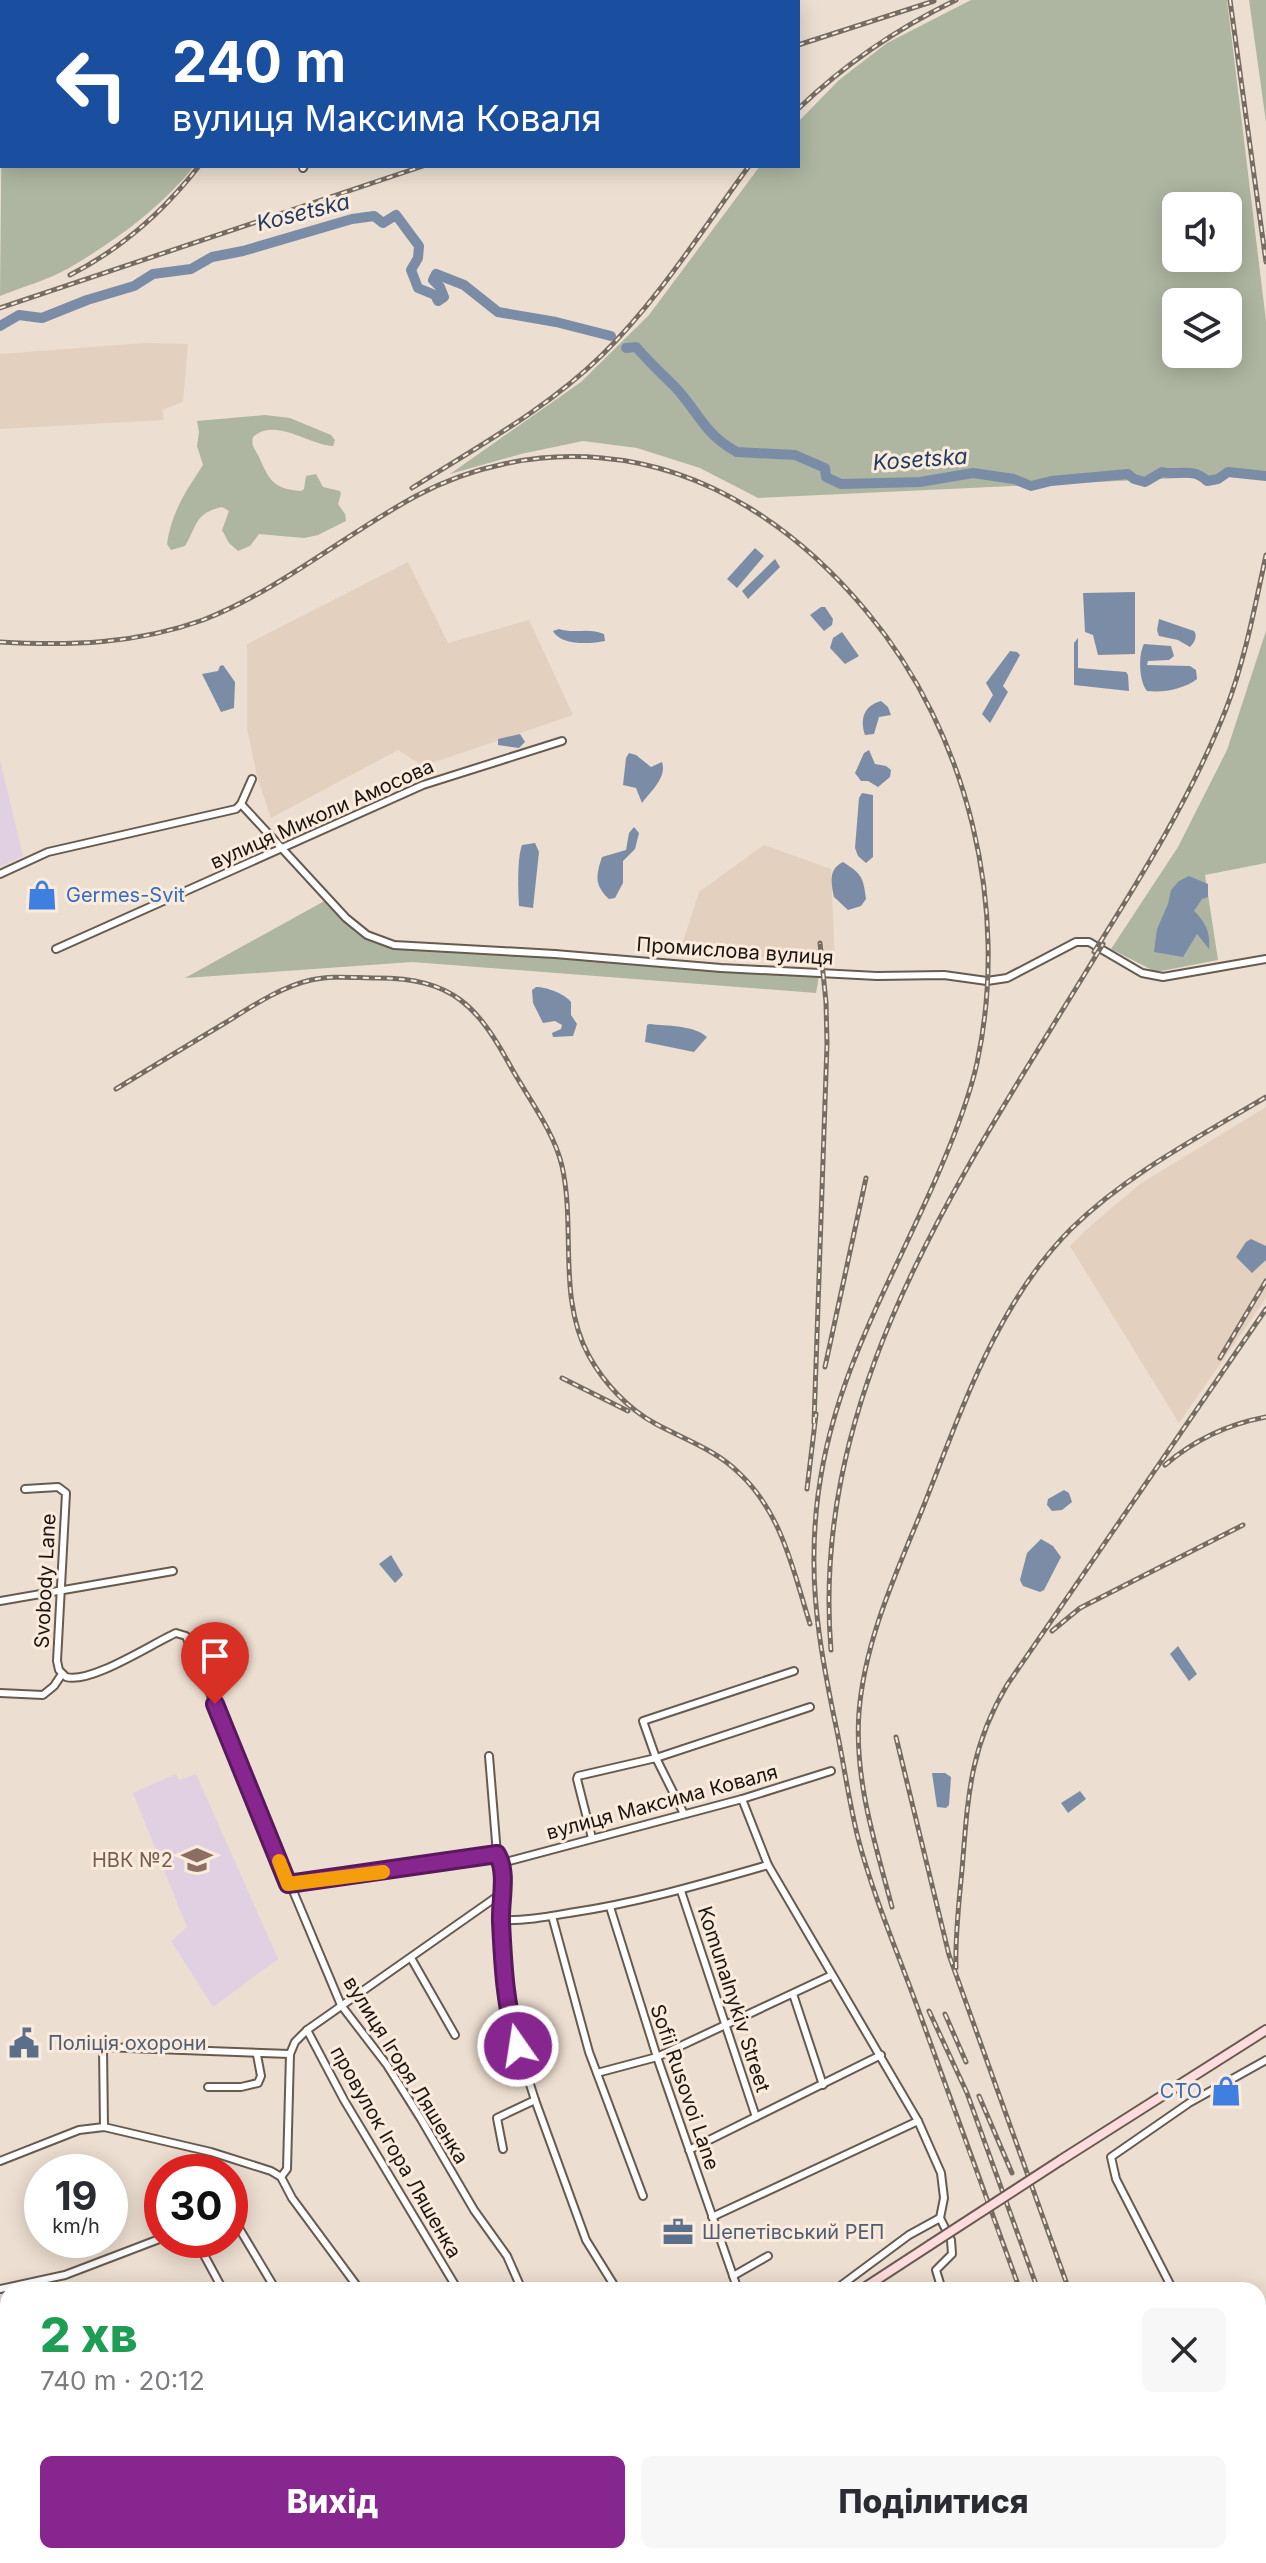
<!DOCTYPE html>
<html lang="uk">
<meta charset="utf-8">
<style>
:root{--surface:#fff;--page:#f7f7f7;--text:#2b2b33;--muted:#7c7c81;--accent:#87268f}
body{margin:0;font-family:Inter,sans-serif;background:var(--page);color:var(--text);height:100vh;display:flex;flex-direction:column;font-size:30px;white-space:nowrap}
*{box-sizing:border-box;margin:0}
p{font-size:26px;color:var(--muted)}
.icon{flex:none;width:44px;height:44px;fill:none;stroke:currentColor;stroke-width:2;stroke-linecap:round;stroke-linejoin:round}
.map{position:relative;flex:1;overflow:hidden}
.drawer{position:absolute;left:0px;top:2282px;width:1266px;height:282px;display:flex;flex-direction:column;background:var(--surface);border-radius:24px 24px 0 0;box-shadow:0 4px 20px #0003}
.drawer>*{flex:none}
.guide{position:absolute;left:0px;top:0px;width:800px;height:168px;box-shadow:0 4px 20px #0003;background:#1a4fa0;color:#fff;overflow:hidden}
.tools{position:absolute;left:1162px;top:192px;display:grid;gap:16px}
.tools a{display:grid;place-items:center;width:80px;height:80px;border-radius:12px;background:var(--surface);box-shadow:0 4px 20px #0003;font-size:40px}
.speed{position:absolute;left:24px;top:2154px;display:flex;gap:16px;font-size:40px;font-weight:700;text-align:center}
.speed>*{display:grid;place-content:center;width:104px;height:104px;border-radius:50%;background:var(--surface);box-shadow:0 4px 20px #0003;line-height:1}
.speed small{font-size:20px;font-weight:400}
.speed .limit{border:12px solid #d22;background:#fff;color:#111}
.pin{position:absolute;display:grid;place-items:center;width:68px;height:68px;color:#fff;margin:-82px -34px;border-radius:50% 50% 50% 0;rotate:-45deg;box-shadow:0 0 8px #0007}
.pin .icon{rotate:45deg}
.me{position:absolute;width:88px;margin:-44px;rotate:347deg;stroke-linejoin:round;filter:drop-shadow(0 0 6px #0008)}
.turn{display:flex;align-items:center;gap:28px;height:168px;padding:0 40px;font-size:36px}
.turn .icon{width:104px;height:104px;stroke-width:2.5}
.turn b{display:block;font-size:56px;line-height:68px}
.round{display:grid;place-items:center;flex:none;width:84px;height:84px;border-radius:12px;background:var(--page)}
.headline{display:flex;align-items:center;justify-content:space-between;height:136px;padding:0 40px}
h1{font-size:48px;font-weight:800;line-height:60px;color:#1e9e55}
.cta{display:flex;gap:16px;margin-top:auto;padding:16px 40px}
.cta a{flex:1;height:92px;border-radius:12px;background:var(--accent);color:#fff;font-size:32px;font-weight:800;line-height:92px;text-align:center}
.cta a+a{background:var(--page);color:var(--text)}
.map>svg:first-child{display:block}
.built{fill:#e4d0be}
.education{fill:#e1d0e2}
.green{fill:#aeb6a1;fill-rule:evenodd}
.water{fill:#7b8da6}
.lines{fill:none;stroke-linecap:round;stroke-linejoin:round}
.river{stroke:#7b8da6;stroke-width:10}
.street-casing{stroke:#675b50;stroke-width:10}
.secondary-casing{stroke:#675b50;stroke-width:12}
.street{stroke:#fff;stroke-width:6}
.secondary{stroke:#fedbdd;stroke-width:8}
.rail-casing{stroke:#756c64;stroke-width:5}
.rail{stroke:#faebdd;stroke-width:2;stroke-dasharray:6;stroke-linecap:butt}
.secondary-bridge-casing{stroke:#675b50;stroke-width:12;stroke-linecap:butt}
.secondary-bridge{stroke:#fedbdd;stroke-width:8}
.route-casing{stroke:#58195d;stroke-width:20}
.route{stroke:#87268f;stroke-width:14}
.slow{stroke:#f59e0b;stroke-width:14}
.labels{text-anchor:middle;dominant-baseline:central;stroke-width:6;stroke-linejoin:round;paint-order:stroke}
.street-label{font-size:20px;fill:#1b1612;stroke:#faebdd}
.shop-label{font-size:20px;fill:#366cbe;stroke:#faebdd;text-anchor:start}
.education-label{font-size:20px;fill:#785e54;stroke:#faebdd;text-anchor:end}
.service-label{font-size:20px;fill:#4e5e75;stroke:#faebdd;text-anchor:start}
.water-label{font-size:22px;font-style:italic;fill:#203c61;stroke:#faebdd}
</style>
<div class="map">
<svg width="1266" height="2563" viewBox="0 0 1266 2563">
<rect width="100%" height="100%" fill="#ecded0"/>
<!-- built -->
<g class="built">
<polygon points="145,343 188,344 183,402 162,410 164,420 0,429 0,354"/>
<polygon points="408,562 448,643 529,620 573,715 423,766 398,750 271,818 257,776 247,728 247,644"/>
<polygon points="764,845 831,869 835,963 680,951 699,892"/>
<polygon points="1266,1107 1266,1298 1179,1423 1070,1246 1086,1230 1140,1184"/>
</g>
<!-- education -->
<g class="education">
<polygon points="0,760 23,856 0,867"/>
<polygon points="176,1774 179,1780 196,1774 278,1959 213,2007 171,1941 187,1927 133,1793"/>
<polygon points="8,2292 8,2371 0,2373 0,2294"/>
<polygon points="367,2556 425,2556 413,2563 371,2563"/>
</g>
<!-- green -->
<g class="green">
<path d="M971,0H1227L1266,321V474L758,498L700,468L637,448L583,441L521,454L450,474L581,382L649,315L760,166H798V122L839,80L887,43ZM1228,206V258H1176V206ZM1228,302V354H1176V302Z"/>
<polygon points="1249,0 1266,0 1266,122"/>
<path d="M2,95V166H194C161,208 115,241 69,268C48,280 22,287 0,296Z"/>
<path d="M265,415L290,418L331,435L335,440L333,446C308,445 276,417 253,437C251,446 254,447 258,455C269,479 272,489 301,491L304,489L306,476L316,474L323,487L340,491L341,494L338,504L345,514L346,521L318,535L304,538L259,534L250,546L238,551L229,543L222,530L229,511L222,507C194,513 197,527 185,546L171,550L167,544C171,513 186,491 203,465L197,446L199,432L197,421Z"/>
<polygon points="1266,631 1266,863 1205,875 1218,960 1156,972 1111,949 1178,847 1227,750"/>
<polygon points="328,899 367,935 394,945 819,976 816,993 412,962 185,978"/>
</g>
<!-- water -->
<g class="water">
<polygon points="755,548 764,556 737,588 727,579"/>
<polygon points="775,559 780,567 748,599 742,591"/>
<polygon points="1135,592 1135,654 1098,655 1093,635 1085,632 1083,593"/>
<polygon points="821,607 825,607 833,619 832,625 824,631 810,615"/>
<path d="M1159,619L1194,631C1198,636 1194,643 1190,647L1178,640L1159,636L1157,630Z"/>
<path d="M559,629C574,634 589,627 604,634L605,641C590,644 561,646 553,631Z"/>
<polygon points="842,632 859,656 845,664 830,648 833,638"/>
<polygon points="1078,638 1078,668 1126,672 1128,675 1129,691 1074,685 1074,643"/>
<path d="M1144,644L1171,646L1174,656L1169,660L1148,661L1147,665L1190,666L1196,670L1197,679C1184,689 1164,693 1147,691C1139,681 1138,655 1144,644Z"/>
<polygon points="1010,651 1017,652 1020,655 1003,686 1008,692 990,723 982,714 993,695 986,683"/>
<polygon points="223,665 235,682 234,708 221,712 202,674 218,671 220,666"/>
<path d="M881,701L888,707L891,715L879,717L874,734L865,735C860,720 863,706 881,701Z"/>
<polygon points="520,734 525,742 519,748 498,745 498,739"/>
<polygon points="869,750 875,764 886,766 891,770 890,777 878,787 868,781 861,781 855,773 864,753"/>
<path d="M629,753L636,755L651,767L662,762C667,778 651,791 642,803L636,788L623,785L626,758Z"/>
<polygon points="862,793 873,795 873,857 866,863 858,856 855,848 859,798"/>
<path d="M634,827L639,833L635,849L623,861V883L615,898L609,899C594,885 596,875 602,857L626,850L629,833Z"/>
<path d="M535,843L539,852L533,908L519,906C518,889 517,859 522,845Z"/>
<path d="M843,862C862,874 863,877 866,899L861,906L848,910L834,897C831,883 828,869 843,862Z"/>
<path d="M1189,876L1208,884V897L1202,899L1194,911C1205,921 1211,933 1209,949L1197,934L1183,957L1154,952L1157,929L1168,904L1171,890L1179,881Z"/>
<path d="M536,987C547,987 565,994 571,1002V1015L577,1024L573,1036L553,1037L552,1033L561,1029L562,1025L555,1021L543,1023L533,1003L532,990Z"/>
<path d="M649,1024C667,1026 694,1025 707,1037L694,1052L645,1042L647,1025Z"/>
<polygon points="1251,1239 1266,1246 1266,1260 1252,1273 1236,1257 1246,1242"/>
<polygon points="1064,1490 1069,1493 1072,1502 1062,1510 1052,1511 1047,1505 1048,1499"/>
<polygon points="1041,1539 1053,1546 1061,1557 1044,1590 1040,1592 1023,1586 1020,1580 1027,1553"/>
<polygon points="391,1555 403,1575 395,1583 379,1564"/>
<polygon points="1178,1646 1197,1674 1189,1681 1170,1654"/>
<polygon points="932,1773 945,1773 951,1777 949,1805 946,1808 937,1807"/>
<polygon points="1080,1791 1086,1799 1068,1813 1061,1803"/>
</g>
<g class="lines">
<!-- river -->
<g class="river">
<polyline points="0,326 19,315 42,318 87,300 134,286 153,274 191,269 212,257 243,251 352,219 374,216 383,223 396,215 419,246 418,258 411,270 418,288 435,295 438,301 444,297 440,287 433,280 436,274 464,285 498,312 556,322 611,336"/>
<path d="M626,348L636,347C649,362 662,374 676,388C699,413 704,434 737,452L795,455L825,468L826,477L841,484L920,482L973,473L1014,479L1031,486L1051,481L1128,474L1134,479L1145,482L1162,472C1178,476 1193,467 1207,481L1218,479L1228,472L1266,476"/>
</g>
<!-- street casing -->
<g class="street-casing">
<g id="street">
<polyline points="469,0 470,2"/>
<polyline points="661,0 662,2"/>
<polyline points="397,1 405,0"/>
<polyline points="43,2 44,0"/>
<polyline points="340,2 341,0"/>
<polyline points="0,72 2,69"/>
<polyline points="303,168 304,166"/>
<polyline points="241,804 346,918 367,935 394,945 555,954 721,968 877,976 944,975 987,981 1007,978 1076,942 1089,942 1142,973 1163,977 1266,959"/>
<polyline points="0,874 48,852 236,809 241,804 252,779"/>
<polyline points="56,949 423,785 562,741"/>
<path d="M25,1489L58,1487L66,1493L57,1661L59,1670L66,1677C91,1684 151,1644 176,1633L186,1636L341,2005L387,2065L421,2119L474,2210L507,2256L522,2290"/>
<polyline points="0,1601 173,1571"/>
<polyline points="0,1693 43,1695 54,1686 62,1674"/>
<polyline points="489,1756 497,1854 502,1863 501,1920 511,2025 535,2100 586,2240 617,2290"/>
<polyline points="742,1799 768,1865 918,2121 941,2173 944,2198 940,2218"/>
<polyline points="684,1814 656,1758 643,1721 794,1671"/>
<polyline points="592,1838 577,1779 578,1776 656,1758 810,1707"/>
<polyline points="502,1863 742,1799 831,1771"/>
<polyline points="288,1884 497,1854"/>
<polyline points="681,1891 756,2117"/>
<polyline points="610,1907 657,2057 738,2290"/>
<polyline points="552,1916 589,2052 643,2196"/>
<path d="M501,1920C524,1921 546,1917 569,1913C637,1903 702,1884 768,1865"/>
<polyline points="411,1958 455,2035"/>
<polyline points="793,1994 823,2085"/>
<polyline points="307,2030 344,2100 458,2290"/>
<polyline points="597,2073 657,2057 832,1975"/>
<polyline points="208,2087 241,2087 258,2083 261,2076 257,2055"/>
<polyline points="104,2127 103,2047 290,2054 295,2042 307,2030 502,1893"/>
<polyline points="503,2149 497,2118 535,2100"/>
<polyline points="689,2150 881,2055"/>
<polyline points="0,2161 79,2130 104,2127 211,2152 271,2171 281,2177 292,2198 360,2290"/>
<polyline points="281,2177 287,2169 290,2054"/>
<polyline points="230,2213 276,2290"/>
<polyline points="712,2217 918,2121"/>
<polyline points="940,2218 951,2240 952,2254 936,2270 942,2290"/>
<polyline points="196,2240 223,2290"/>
<polyline points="733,2276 768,2256"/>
<polyline points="0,2289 65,2275 162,2238"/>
<polyline points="835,2290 909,2235 940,2218"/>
<polyline points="1173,2290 1116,2179 1111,2157 1189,2103 1266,2060"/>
<polyline points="0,2375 8,2374"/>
<polyline points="1258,2469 1266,2484"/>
<polyline points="0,2548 8,2563"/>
<polyline points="173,2556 175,2563"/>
<polyline points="345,2556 347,2563"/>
<polyline points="579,2556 584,2563"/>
<polyline points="907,2556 911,2563"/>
<polyline points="1089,2556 1093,2563"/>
<polyline points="260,2563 271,2560 273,2563"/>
<polyline points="589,2563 612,2556"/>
</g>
</g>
<!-- secondary casing -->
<g class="secondary-casing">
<g id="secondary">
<polyline points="1061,2160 1266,2030"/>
<polyline points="861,2290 930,2245"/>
<polyline points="435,2563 446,2556"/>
</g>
</g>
<!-- street -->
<use href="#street" class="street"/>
<!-- secondary -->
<use href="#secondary" class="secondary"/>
<!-- rail casing -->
<g class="rail-casing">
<g id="rail">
<polyline points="1230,0 1266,262"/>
<polyline points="46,2 47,0"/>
<polyline points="276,2 277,0"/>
<polyline points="798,45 934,1"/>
<polyline points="0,77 2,74"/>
<path d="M798,109C846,63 896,29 956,0"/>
<path d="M70,275C121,249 164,211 199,166"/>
<polyline points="0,308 423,166"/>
<path d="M412,488C477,447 547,409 602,355C659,299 702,230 749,166"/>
<path d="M0,642C70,646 136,644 203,620C280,590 344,535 416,496C472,466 538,452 602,458C709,467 800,531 867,612C969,734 1010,909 977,1063C969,1099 955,1134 941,1167C884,1301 815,1402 814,1554C813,1609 823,1663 834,1717C843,1757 848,1798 858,1838C873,1895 897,1951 917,2006C951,2101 985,2196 1020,2290"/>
<path d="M1094,952C1143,874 1192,795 1226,709C1245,660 1255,606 1266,555"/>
<path d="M116,1089C152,1067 188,1045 225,1023C251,1007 280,987 311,980C332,975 355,978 377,978C453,978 478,1006 512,1069C529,1099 554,1132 562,1166C576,1228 557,1298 589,1356C604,1383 628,1409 656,1424C684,1439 716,1450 739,1473C782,1513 793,1570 810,1624"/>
<polyline points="1220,1358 1266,1281"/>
<polyline points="825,1367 866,1178"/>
<polyline points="562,1378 628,1411"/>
<polyline points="814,1423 827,1044 826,1002 820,943"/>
<path d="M1165,1465C1194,1440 1229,1424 1266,1417"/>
<polyline points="807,1489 816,1414"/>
<polyline points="1052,1631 1080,1608 1243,1525"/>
<path d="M831,1650C809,1383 972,1161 1103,944"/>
<polyline points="896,1737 949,1955 1069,2290"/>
<path d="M892,1907C875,1843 854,1779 859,1712C865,1638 897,1572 924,1505C962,1409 997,1303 1071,1229C1127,1174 1199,1137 1266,1097"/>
<path d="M956,1968C955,1935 959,1902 962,1870C968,1798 969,1749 1007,1685L1266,1309"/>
<polyline points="929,2011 967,2093 1038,2290"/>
<polyline points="945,2014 966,2062"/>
<polyline points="979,2096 1012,2173"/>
<polyline points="1109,2556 1112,2563"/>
<polyline points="1159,2556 1164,2563"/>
<polyline points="1180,2556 1184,2563"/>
</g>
</g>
<!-- rail -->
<use href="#rail" class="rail"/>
<!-- secondary-bridge casing -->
<g class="secondary-bridge-casing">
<polyline id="secondary-bridge" points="930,2245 1061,2160"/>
</g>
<!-- secondary-bridge -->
<use href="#secondary-bridge" class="secondary-bridge"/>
</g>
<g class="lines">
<!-- route casing -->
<g class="route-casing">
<path id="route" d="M215,1704L288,1884L497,1854C508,1873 500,1900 501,1922C503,1962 505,2008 518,2046"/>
</g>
<!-- route -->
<use href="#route" class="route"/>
<!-- slow -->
<polyline class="slow" points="279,1861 288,1884 383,1872"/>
</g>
<!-- icons -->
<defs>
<g id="shop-bare" transform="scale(2.4)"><path d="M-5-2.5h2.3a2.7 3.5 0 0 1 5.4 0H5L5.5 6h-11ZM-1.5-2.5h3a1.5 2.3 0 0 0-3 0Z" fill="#3f7fe0" stroke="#faebdd" stroke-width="2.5" paint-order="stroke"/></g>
<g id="school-bare" transform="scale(2.4)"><path d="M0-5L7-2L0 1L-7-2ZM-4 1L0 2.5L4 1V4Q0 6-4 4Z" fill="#8d6e63" stroke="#faebdd" stroke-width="2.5" paint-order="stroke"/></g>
<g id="civic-bare" transform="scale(2.4)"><path d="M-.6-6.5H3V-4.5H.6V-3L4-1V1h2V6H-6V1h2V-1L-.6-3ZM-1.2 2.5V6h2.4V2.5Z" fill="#5c6f8a" stroke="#faebdd" stroke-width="2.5" paint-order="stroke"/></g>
<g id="office-bare" transform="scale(2.4)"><path d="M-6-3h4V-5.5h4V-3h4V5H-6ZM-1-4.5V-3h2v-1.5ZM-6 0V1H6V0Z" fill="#5c6f8a" stroke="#faebdd" stroke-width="2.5" paint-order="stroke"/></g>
</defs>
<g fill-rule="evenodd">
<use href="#shop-bare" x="42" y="895"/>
<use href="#school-bare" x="197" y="1860"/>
<use href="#civic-bare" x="24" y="2043"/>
<use href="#shop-bare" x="1226" y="2091"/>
<use href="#office-bare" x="678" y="2232"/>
</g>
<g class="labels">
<!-- street labels -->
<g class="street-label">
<text transform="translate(322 814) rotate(-24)">вулиця Миколи Амосова</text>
<text transform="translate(735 951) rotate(4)">Промислова вулиця</text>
<text transform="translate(45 1581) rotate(-87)">Svobody Lane</text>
<text transform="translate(662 1802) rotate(-15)">вулиця Максима Коваля</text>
<text transform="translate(734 1999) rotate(72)">Komunalnykiv Street</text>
<text transform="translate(406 2070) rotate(58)">вулиця Ігоря Ляшенка</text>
<text transform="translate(685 2087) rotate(71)">Sofii Rusovoi Lane</text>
<text transform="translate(396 2152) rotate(60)">провулок Ігора Ляшенка</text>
</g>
<!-- shop labels -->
<g class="shop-label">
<text x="66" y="895">Germes-Svit</text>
<text x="1202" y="2091" text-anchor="end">СТО</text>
</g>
<!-- education labels -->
<g class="education-label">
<text x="173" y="1860">НВК №2</text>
</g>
<!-- service labels -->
<g class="service-label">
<text x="48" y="2043">Поліція охорони</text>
<text x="702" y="2232">Шепетівський РЕП</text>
</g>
<!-- water labels -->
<g class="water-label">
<text transform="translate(303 212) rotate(-14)">Kosetska</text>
<text transform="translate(920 459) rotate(-4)">Kosetska</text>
</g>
</g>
</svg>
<div class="tools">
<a><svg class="icon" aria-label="sound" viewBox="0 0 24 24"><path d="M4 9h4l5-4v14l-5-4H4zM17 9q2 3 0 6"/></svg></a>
<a><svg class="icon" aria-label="layers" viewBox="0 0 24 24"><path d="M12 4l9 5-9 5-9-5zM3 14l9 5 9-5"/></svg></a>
</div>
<div class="speed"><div>19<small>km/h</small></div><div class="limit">30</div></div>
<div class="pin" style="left:215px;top:1704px;background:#d93025"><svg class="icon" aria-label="arrive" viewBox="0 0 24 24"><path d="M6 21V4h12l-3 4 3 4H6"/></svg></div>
<svg class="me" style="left:518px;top:2046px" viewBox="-20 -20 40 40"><circle r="17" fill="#87268f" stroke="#fff" stroke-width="3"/><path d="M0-11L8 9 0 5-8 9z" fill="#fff"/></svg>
<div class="guide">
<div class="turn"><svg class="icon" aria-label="left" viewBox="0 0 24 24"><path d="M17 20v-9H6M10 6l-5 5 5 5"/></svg><div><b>240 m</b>вулиця Максима Коваля</div></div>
</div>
<section class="drawer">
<div class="headline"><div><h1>2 хв</h1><p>740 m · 20:12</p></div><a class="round"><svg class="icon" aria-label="close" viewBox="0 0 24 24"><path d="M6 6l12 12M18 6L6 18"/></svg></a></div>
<div class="cta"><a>Вихід</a><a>Поділитися</a></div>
</section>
</div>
